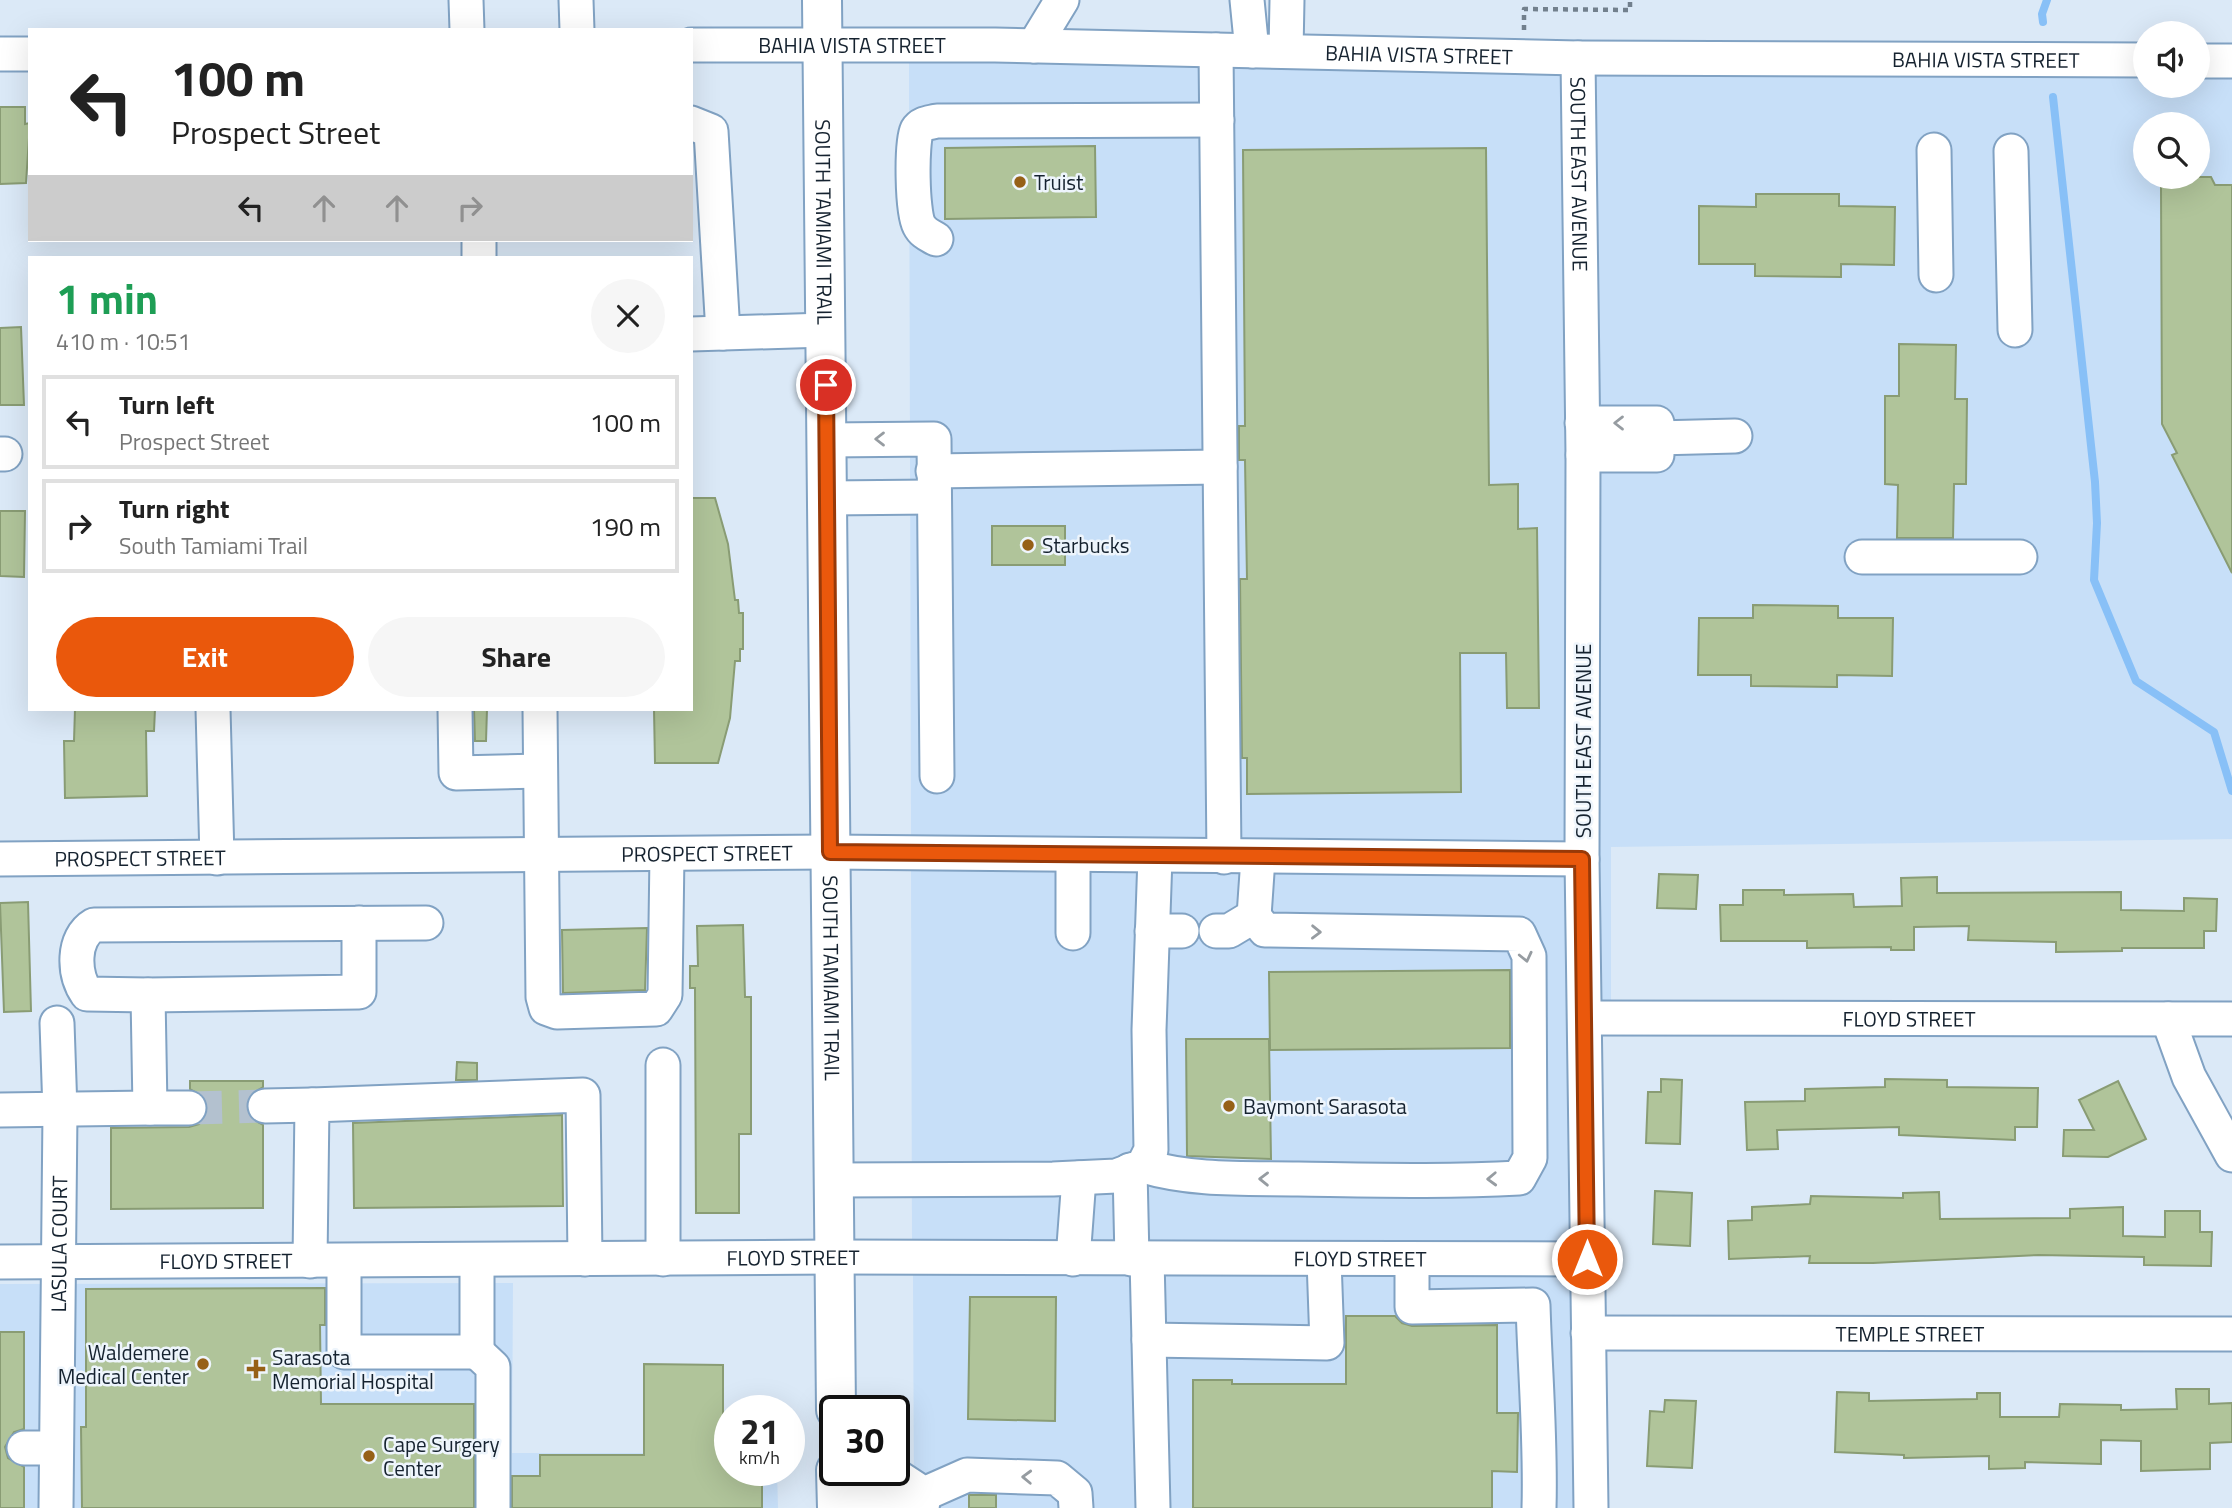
<!DOCTYPE html>
<meta charset="utf-8">
<style>
:root{--surface:#fff;--page:#f6f6f6;--text:#222;--muted:#767676;--line:#e0e0e0;--accent:#ea580c}
body{margin:0;font-family:"Titillium Web",sans-serif;background:var(--page);color:var(--text);height:100vh;display:flex;flex-direction:column;font-size:26px;white-space:nowrap}
*{box-sizing:border-box;margin:0}
p{font-size:23px;color:var(--muted)}
.icon{flex:none;width:38px;height:38px;fill:none;stroke:currentColor;stroke-width:2;stroke-linecap:round;stroke-linejoin:round}
.map{position:relative;flex:1;overflow:hidden}
.details{position:absolute;left:28px;top:256px;width:665px;height:455px;display:flex;flex-direction:column;background:var(--surface);border-radius:0px;box-shadow:0 7px 28px #0002}
.details>*{flex:none}
.hud{position:absolute;left:28px;top:28px;width:665px;height:214px;border-radius:0px;box-shadow:0 7px 28px #0002;background:#fff;color:var(--text);overflow:hidden}
.fabs{position:absolute;left:2133px;top:21px;display:grid;gap:14px}
.fabs a{display:grid;place-items:center;width:77px;height:77px;border-radius:50%;background:var(--surface);box-shadow:0 7px 28px #0002;font-size:35px}
.speed{position:absolute;left:714px;top:1395px;display:flex;gap:14px;font-size:35px;font-weight:700;text-align:center}
.speed>*{display:grid;place-content:center;width:91px;height:91px;border-radius:50%;background:var(--surface);box-shadow:0 7px 28px #0002;line-height:1}
.speed small{font-size:18px;font-weight:400}
.speed .limit{border:4px solid #111;border-radius:10px;background:#fff;color:#111}
.pin{position:absolute;display:grid;place-items:center;width:60px;height:60px;color:#fff;margin:-30px;border:4px solid #fff;border-radius:50%;box-shadow:0 2px 7px #0007}
.me{position:absolute;width:77px;margin:-38px;rotate:0deg;stroke-linejoin:round;filter:drop-shadow(0 0 5px #0008)}
.turn{display:flex;align-items:center;gap:24px;height:147px;padding:0 28px;font-size:32px}
.turn .icon{width:91px;height:91px;stroke-width:2.5}
.turn b{display:block;font-size:49px;line-height:60px}
.lanes{display:flex;align-items:center;height:66px;padding:0 28px;background:#0003;justify-content:center;gap:35px;direction:ltr}
.lanes .off{opacity:.35}
.round{display:grid;place-items:center;flex:none;width:74px;height:74px;border-radius:37px;background:var(--page)}
.summary{display:flex;align-items:center;justify-content:space-between;height:119px;padding:0 28px}
h1{font-size:42px;font-weight:700;line-height:52px;color:#1e9e55}
.primary-button{display:flex;gap:14px;margin-top:auto;padding:14px 28px}
.primary-button a{flex:1;height:80px;border-radius:42px;background:var(--accent);color:#fff;font-size:28px;font-weight:700;line-height:80px;text-align:center}
.primary-button a+a{background:var(--page);color:var(--text)}
ul{padding:0;list-style:none}
li{display:flex;align-items:center;gap:21px;height:94px;margin:0 14px 10px;padding:0 14px;border:4px solid var(--line);border-radius:0px}
li div{flex:1}
li b{display:block;font-size:26px}
li em{font-style:normal}
.map>svg:first-child{display:block}
.built{fill:#c7dff8;fill-rule:evenodd}
.lines{fill:none;stroke-linecap:round;stroke-linejoin:round}
.stream{stroke:#88c0f7;stroke-width:8}
.building{fill:#b0c49a;stroke:#899c74;stroke-width:2}
.minor-tunnel{stroke:#b3c1cf;stroke-width:33;stroke-dasharray:33 17;stroke-linecap:butt}
.minor-casing{stroke:#81a2c3;stroke-width:37}
.major-casing{stroke:#81a2c3;stroke-width:42}
.path{stroke:#72808d;stroke-width:4.5;stroke-dasharray:5 5;stroke-linecap:butt}
.minor{stroke:#fff;stroke-width:33}
.major{stroke:#fff;stroke-width:38}
.oneway{stroke:#969ca1}
.route-casing{stroke:#983908;stroke-width:18}
.route{stroke:#ea580c;stroke-width:12}
.poi-dot{fill:#966017;stroke:#eef5fc;stroke-width:2.5}
.labels{text-anchor:middle;dominant-baseline:central;stroke-width:5;stroke-linejoin:round;paint-order:stroke}
.street-label{font-size:21px;fill:#15222f;stroke:#eef5fc}
.poi-label{font-size:21px;fill:#15222f;stroke:#eef5fc;text-anchor:start}
</style>
<div class="map">
<svg width="2232" height="1508" viewBox="0 0 2232 1508">
<rect width="100%" height="100%" fill="#dbe9f7"/>
<!-- built -->
<g class="built">
<polygon points="1073,62 1565,72 1568,844 911,838 909,63"/>
<path d="M1592,73L2145,76L2146,86H2198V76H2232V839L1611,847V1003H1598ZM2146,124H2198V177H2146Z"/>
<polygon points="911,868 1568,875 1573,1244 912,1242"/>
<polygon points="913,1273 1574,1275 1578,1508 914,1508"/>
<polygon points="513,1283 512,1453 730,1453 730,1470 777,1470 778,1508 0,1508 0,1284"/>
</g>
<g class="lines">
<!-- stream -->
<g class="stream">
<polyline points="2043,22 2042,14 2047,0"/>
<polyline points="2053,97 2095,482 2097,523 2094,580 2136,681 2214,732 2232,791"/>
</g>
</g>
<!-- building -->
<g class="building">
<polygon points="0,107 25,107 25,124 30,123 26,183 0,184"/>
<polygon points="1095,146 1096,217 945,219 945,148"/>
<polygon points="1486,148 1489,485 1518,484 1518,529 1537,528 1539,708 1507,708 1506,653 1460,653 1461,792 1247,794 1247,758 1242,758 1240,579 1247,579 1245,460 1239,460 1239,426 1245,426 1243,150"/>
<polygon points="2174,177 2211,177 2215,185 2232,185 2232,573 2172,455 2177,453 2162,424 2161,187 2174,187"/>
<polygon points="1756,194 1839,194 1839,206 1895,207 1894,265 1841,264 1841,277 1755,276 1755,264 1699,264 1699,206 1756,207"/>
<polygon points="21,327 24,405 0,405 0,328"/>
<polygon points="1899,344 1956,345 1955,399 1967,399 1966,484 1954,484 1953,538 1897,538 1898,485 1885,484 1885,396 1899,396"/>
<polygon points="691,498 715,498 728,544 735,600 738,600 739,613 743,613 743,649 740,649 740,661 735,661 730,718 718,763 655,763 654,709 691,709"/>
<polygon points="0,511 25,511 24,577 0,576"/>
<rect x="992" y="526" width="73" height="39"/>
<polygon points="1753,605 1838,606 1838,618 1893,618 1892,676 1837,675 1837,687 1751,686 1751,675 1698,675 1699,618 1753,618"/>
<polygon points="75,709 155,709 154,731 146,731 147,796 65,798 64,741 74,741"/>
<polygon points="474,709 487,709 486,741 475,741"/>
<polygon points="1659,874 1698,875 1696,909 1657,908"/>
<polygon points="1937,877 1937,893 2121,892 2121,910 2184,911 2184,898 2217,899 2216,931 2204,931 2204,948 2122,948 2122,951 2056,952 2056,942 1968,940 1969,926 1914,927 1914,950 1891,950 1891,947 1807,948 1807,941 1721,941 1720,905 1743,905 1743,890 1784,890 1784,895 1853,894 1854,907 1902,906 1901,878"/>
<polygon points="28,902 31,1011 4,1012 0,903"/>
<polygon points="743,925 745,997 751,997 751,1134 739,1134 739,1213 696,1213 695,988 690,988 690,966 698,966 697,926"/>
<polygon points="647,928 645,990 563,993 562,930"/>
<polygon points="1510,970 1510,1048 1270,1050 1269,972"/>
<polygon points="1186,1039 1269,1039 1271,1159 1187,1156"/>
<polygon points="457,1062 477,1063 477,1080 456,1080"/>
<polygon points="1661,1079 1682,1080 1680,1144 1646,1143 1648,1092 1661,1092"/>
<polygon points="1885,1079 1947,1080 1947,1087 2038,1088 2037,1127 2015,1127 2015,1140 1899,1135 1899,1127 1777,1130 1778,1149 1747,1150 1745,1102 1805,1101 1805,1089 1885,1087"/>
<polygon points="190,1081 263,1081 263,1087 249,1096 246,1106 249,1117 263,1125 263,1208 111,1209 111,1128 189,1127 199,1124 206,1117 208,1107 205,1098 190,1089"/>
<polygon points="2118,1081 2146,1139 2108,1157 2063,1156 2064,1130 2094,1130 2079,1100"/>
<polygon points="562,1115 563,1206 354,1208 353,1123"/>
<polygon points="1655,1191 1692,1193 1690,1246 1653,1244"/>
<polygon points="1939,1192 1940,1219 2070,1218 2070,1209 2123,1207 2123,1236 2165,1237 2165,1211 2200,1211 2200,1232 2212,1232 2211,1266 2144,1265 2144,1257 2039,1255 1873,1263 1809,1263 1810,1256 1729,1259 1728,1221 1752,1220 1752,1207 1810,1204 1811,1196 1903,1198 1903,1193"/>
<polygon points="325,1288 325,1325 320,1325 321,1404 474,1404 474,1508 82,1508 81,1427 86,1427 86,1289"/>
<polygon points="970,1297 1056,1297 1055,1421 968,1419"/>
<polygon points="1346,1316 1395,1316 1402,1323 1412,1326 1497,1325 1497,1413 1518,1413 1517,1472 1492,1471 1492,1508 1193,1508 1193,1380 1232,1380 1232,1384 1346,1384"/>
<polygon points="0,1332 24,1332 24,1429 14,1432 5,1447 8,1458 24,1467 24,1508 0,1508"/>
<polygon points="644,1364 723,1365 723,1455 730,1455 730,1470 762,1470 762,1508 512,1508 512,1476 540,1476 540,1455 644,1455"/>
<polygon points="2176,1389 2209,1389 2209,1404 2232,1403 2232,1442 2210,1443 2210,1469 2141,1471 2141,1441 2101,1440 2101,1464 2025,1462 2025,1468 1989,1469 1989,1456 1904,1458 1904,1455 1835,1452 1837,1392 1869,1393 1869,1401 1977,1399 1977,1393 2000,1393 2000,1417 2059,1417 2060,1404 2121,1405 2121,1410 2177,1409"/>
<polygon points="1665,1400 1696,1401 1692,1468 1647,1466 1650,1411 1664,1412"/>
<rect x="969" y="1495" width="27" height="13"/>
</g>
<g class="lines">
<!-- minor-tunnel -->
<polyline class="minor-tunnel" points="189,1108 265,1106"/>
<!-- minor casing -->
<g class="minor-casing">
<g id="minor">
<polyline points="466,0 467,30"/>
<polyline points="576,0 577,30"/>
<polyline points="1247,0 1252,51"/>
<path id="s1" d="M691,45H995L1578,58L2146,60"/>
<polyline points="1034,46 1062,0"/>
<polyline points="1216,50 1224,857"/>
<polyline points="1286,51 1287,0"/>
<polyline points="0,54 30,54"/>
<path id="s2" d="M1578,58L1583,455L1582,859L1591,1508"/>
<polyline points="2198,61 2232,61"/>
<polyline points="691,123 711,131 723,333"/>
<polyline points="1934,150 1936,275"/>
<polyline points="2011,151 2015,330"/>
<path d="M936,239C929,235 923,233 919,225C912,212 911,143 917,130C921,123 929,123 937,121L1217,120"/>
<polyline points="479,240 479,257"/>
<polyline points="691,334 826,330"/>
<polyline points="1582,423 1657,423"/>
<polyline points="1657,438 1735,436"/>
<polyline points="827,440 934,439 937,776"/>
<polyline points="0,454 5,454"/>
<polyline points="1583,455 1657,455"/>
<polyline points="933,471 1220,467"/>
<polyline points="827,498 933,497"/>
<polyline points="1862,557 2020,557"/>
<polyline points="213,709 217,858"/>
<polyline points="455,709 456,773 540,771"/>
<polyline points="540,709 543,997 546,1008 557,1012 656,1009 665,995 667,854"/>
<path id="s3" d="M0,859L830,852L1582,859"/>
<polyline points="1152,931 1182,931"/>
<polyline points="1216,931 1229,931 1254,916 1258,858"/>
<polyline points="1073,933 1073,855"/>
<polyline points="148,995 359,992 359,923"/>
<path id="s4" d="M1585,1018L2232,1019"/>
<polyline points="2168,1019 2189,1077 2232,1155"/>
<polyline points="663,1065 663,1259"/>
<polyline points="265,1106 312,1105"/>
<polyline points="150,1108 189,1108"/>
<path d="M0,1110L150,1108L148,995L87,994C73,974 72,938 94,925L426,923"/>
<path d="M1143,1166C1193,1181 1246,1178 1298,1179C1372,1180 1446,1182 1519,1178L1530,1158L1529,956L1519,934L1265,930L1254,916"/>
<polyline points="1130,1170 1132,1259"/>
<polyline points="834,1180 1053,1179 1116,1176 1143,1166 1151,1150 1149,1030 1155,857"/>
<polyline points="1073,1259 1079,1178"/>
<polyline points="1147,1259 1153,1508"/>
<polyline points="310,1261 312,1105 583,1095 585,1259"/>
<polyline points="344,1261 344,1352 477,1352 477,1260"/>
<path d="M1412,1261V1307L1533,1305C1535,1373 1541,1440 1539,1508"/>
<path id="s5" d="M0,1262L835,1257L1587,1259"/>
<path id="s6" d="M1588,1333L2232,1334"/>
<polyline points="1149,1340 1327,1343 1324,1260"/>
<polyline points="477,1352 493,1367 493,1508"/>
<polyline points="24,1448 56,1448"/>
<polyline points="836,1476 898,1477 924,1494 967,1475 1057,1478 1075,1493 1076,1508"/>
<polyline points="837,1500 899,1503 924,1494 922,1508"/>
<path id="s7" d="M56,1508L60,1111L57,1023"/>
</g>
</g>
<!-- major casing -->
<g class="major-casing">
<g id="major">
<path id="s8" d="M822,0L836,1410"/>
<polyline points="836,1470 837,1508"/>
</g>
</g>
<!-- path -->
<polyline class="path" points="1524,30 1524,9 1630,10 1630,0"/>
<!-- minor -->
<use href="#minor" class="minor"/>
<!-- major -->
<use href="#major" class="major"/>
</g>
<!-- one-way arrows -->
<defs><path id="oneway-chevron" d="M-2-3.5L2.5 0L-2 3.5" fill="none" stroke-width="1.6" stroke-linecap="round" stroke-linejoin="round" transform="scale(1.75)"/></defs>
<g class="oneway">
<use href="#oneway-chevron" transform="translate(1619 423) rotate(180)"/>
<use href="#oneway-chevron" transform="translate(880 439) rotate(180)"/>
<use href="#oneway-chevron" transform="translate(1316 932) rotate(1)"/>
<use href="#oneway-chevron" transform="translate(1526 957) rotate(77)"/>
<use href="#oneway-chevron" transform="translate(1264 1179) rotate(-179)"/>
<use href="#oneway-chevron" transform="translate(1492 1179) rotate(178)"/>
<use href="#oneway-chevron" transform="translate(1027 1477) rotate(-178)"/>
</g>
<g class="lines">
<!-- route casing -->
<g class="route-casing">
<polyline id="route" points="826,385 830,852 1582,859 1587,1259"/>
</g>
<!-- route -->
<use href="#route" class="route"/>
</g>
<!-- markers -->
<g class="poi-dot">
<circle cx="1020" cy="182" r="7"/>
<circle cx="1028" cy="545" r="7"/>
<circle cx="1229" cy="1106" r="7"/>
<circle cx="203" cy="1364" r="7"/>
<path d="M252.5 1358.5h7v7h7v7h-7v7h-7v-7h-7v-7h7z"/>
<circle cx="369" cy="1456" r="7"/>
</g>
<g class="labels">
<!-- street labels -->
<g class="street-label">
<text stroke="none"><textPath href="#s1" startOffset="161">BAHIA VISTA STREET</textPath></text>
<text stroke="none"><textPath href="#s1" startOffset="728">BAHIA VISTA STREET</textPath></text>
<text stroke="none"><textPath href="#s1" startOffset="1295">BAHIA VISTA STREET</textPath></text>
<text stroke="none"><textPath href="#s2" startOffset="116">SOUTH EAST AVENUE</textPath></text>
<text stroke="none"><textPath href="#s8" startOffset="222">SOUTH TAMIAMI TRAIL</textPath></text>
<text transform="translate(1583 741) rotate(-90)">SOUTH EAST AVENUE</text>
<text stroke="none"><textPath href="#s3" startOffset="707">PROSPECT STREET</textPath></text>
<text stroke="none"><textPath href="#s3" startOffset="140">PROSPECT STREET</textPath></text>
<text stroke="none"><textPath href="#s8" startOffset="978">SOUTH TAMIAMI TRAIL</textPath></text>
<text stroke="none"><textPath href="#s4" startOffset="324">FLOYD STREET</textPath></text>
<text stroke="none"><textPath href="#s7" startOffset="264">LASULA COURT</textPath></text>
<text stroke="none"><textPath href="#s5" startOffset="793">FLOYD STREET</textPath></text>
<text stroke="none"><textPath href="#s5" startOffset="1360">FLOYD STREET</textPath></text>
<text stroke="none"><textPath href="#s5" startOffset="226">FLOYD STREET</textPath></text>
<text stroke="none"><textPath href="#s6" startOffset="322">TEMPLE STREET</textPath></text>
</g>
<!-- poi labels -->
<g class="poi-label">
<text x="1034" y="182">Truist</text>
<text x="1042" y="545">Starbucks</text>
<text x="1243" y="1106">Baymont Sarasota</text>
<text x="189" y="1352" text-anchor="end">Waldemere<tspan x="189" dy="24">Medical Center</tspan></text>
<text x="272" y="1357">Sarasota<tspan x="272" dy="24">Memorial Hospital</tspan></text>
<text x="383" y="1444">Cape Surgery<tspan x="383" dy="24">Center</tspan></text>
</g>
</g>
</svg>
<div class="fabs">
<a><svg class="icon" aria-label="sound" viewBox="0 0 24 24"><path d="M4 9h4l5-4v14l-5-4H4zM17 9q2 3 0 6"/></svg></a>
<a><svg class="icon" aria-label="search" viewBox="0 0 24 24"><circle cx="10" cy="10" r="6"/><path d="M15 15l6 6"/></svg></a>
</div>
<div class="speed"><div>21<small>km/h</small></div><div class="limit">30</div></div>
<div class="pin" style="left:826px;top:385px;background:#d93025"><svg class="icon" aria-label="arrive" viewBox="0 0 24 24"><path d="M6 21V4h12l-3 4 3 4H6"/></svg></div>
<svg class="me" style="left:1587px;top:1259px" viewBox="-20 -20 40 40"><circle r="17" fill="#ea580c" stroke="#fff" stroke-width="3"/><path d="M0-11L8 9 0 5-8 9z" fill="#fff"/></svg>
<div class="hud">
<div class="turn"><svg class="icon" aria-label="left" viewBox="0 0 24 24"><path d="M17 20v-9H6M10 6l-5 5 5 5"/></svg><div><b>100 m</b>Prospect Street</div></div>
<div class="lanes"><svg class="icon" aria-label="left" viewBox="0 0 24 24"><path d="M17 20v-9H6M10 6l-5 5 5 5"/></svg><svg class="icon off" aria-label="ahead" viewBox="0 0 24 24"><path d="M12 20V5M6 11l6-6 6 6"/></svg><svg class="icon off" aria-label="ahead" viewBox="0 0 24 24"><path d="M12 20V5M6 11l6-6 6 6"/></svg><svg class="icon off" aria-label="right" viewBox="0 0 24 24"><path d="M7 20v-9h11M14 6l5 5-5 5"/></svg></div>
</div>
<section class="details">
<div class="summary"><div><h1>1 min</h1><p>410 m · 10:51</p></div><a class="round"><svg class="icon" aria-label="close" viewBox="0 0 24 24"><path d="M6 6l12 12M18 6L6 18"/></svg></a></div>
<ul>
<li><svg class="icon" aria-label="left" viewBox="0 0 24 24"><path d="M17 20v-9H6M10 6l-5 5 5 5"/></svg><div><b>Turn left</b><p>Prospect Street</p></div><em>100 m</em></li>
<li><svg class="icon" aria-label="right" viewBox="0 0 24 24"><path d="M7 20v-9h11M14 6l5 5-5 5"/></svg><div><b>Turn right</b><p>South Tamiami Trail</p></div><em>190 m</em></li>
</ul>
<div class="primary-button"><a>Exit</a><a>Share</a></div>
</section>
</div>
